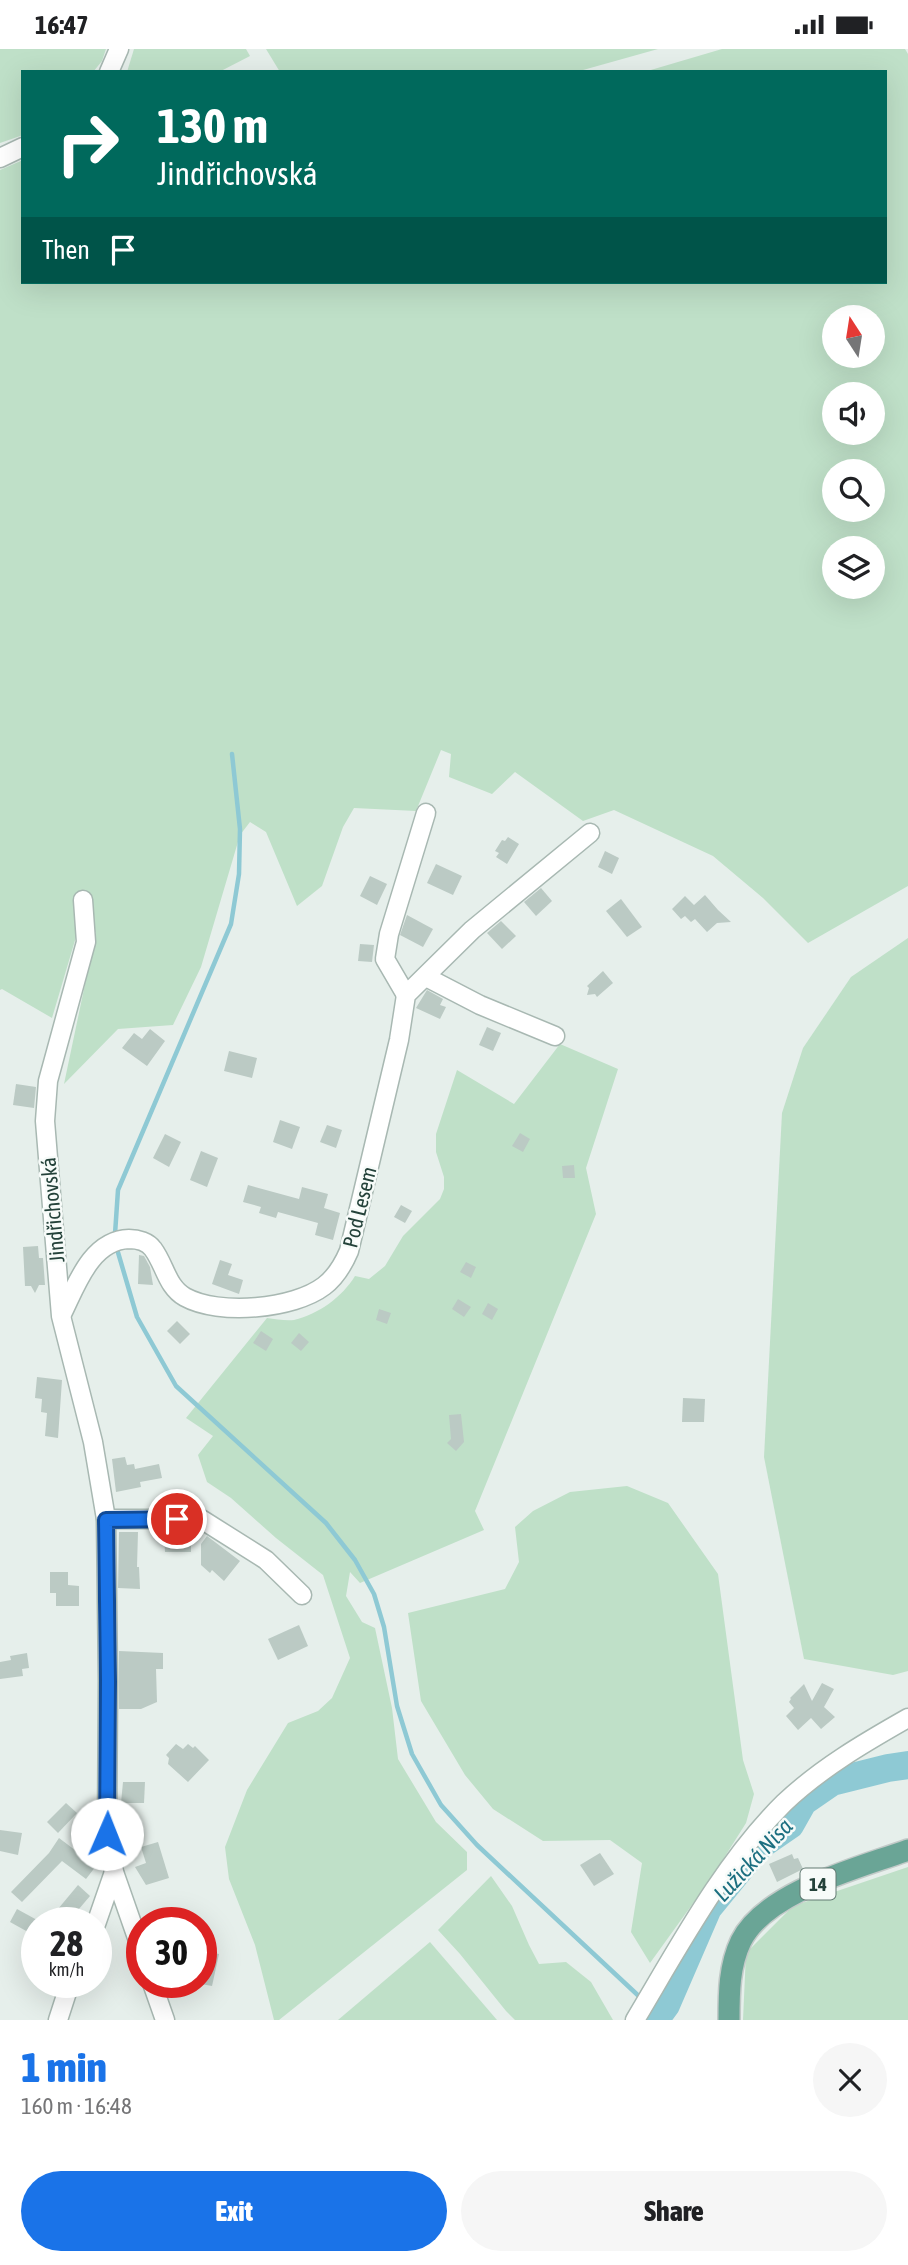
<!DOCTYPE html>
<meta charset="utf-8">
<style>
:root{--surface:#fff;--page:#f6f6f6;--text:#202124;--muted:#757577;--accent:#1a73e8}
body{margin:0;font-family:"Asap Condensed",sans-serif;background:var(--page);color:var(--text);height:100vh;display:flex;flex-direction:column;font-size:26px;white-space:nowrap}
*{box-sizing:border-box;margin:0}
p{font-size:23px;color:var(--muted)}
.icon{flex:none;width:38px;height:38px;fill:none;stroke:currentColor;stroke-width:2;stroke-linecap:round;stroke-linejoin:round}
.map{position:relative;height:1971px;overflow:hidden}
.details{display:flex;flex-direction:column;background:var(--surface);flex:1}
.details>*{flex:none}
.top-card{position:absolute;left:21px;top:21px;width:866px;height:214px;border-radius:0px;box-shadow:0 7px 28px #0002;background:#00695c;color:#fff;overflow:hidden}
.needle{width:46px;rotate:348deg}
.fabs{position:absolute;left:822px;top:256px;display:grid;gap:14px}
.fabs a{display:grid;place-items:center;width:63px;height:63px;border-radius:50%;background:var(--surface);box-shadow:0 7px 28px #0002;font-size:35px}
.speed{position:absolute;left:21px;top:1858px;display:flex;gap:14px;font-size:35px;font-weight:700;text-align:center}
.speed>*{display:grid;place-content:center;width:91px;height:91px;border-radius:50%;background:var(--surface);box-shadow:0 7px 28px #0002;line-height:1}
.speed small{font-size:18px;font-weight:400}
.speed .limit{border:10px solid #d22;background:#fff;color:#111}
.pin{position:absolute;display:grid;place-items:center;width:60px;height:60px;color:#fff;margin:-30px;border:4px solid #fff;border-radius:50%;box-shadow:0 2px 7px #0007}
.me{position:absolute;width:77px;margin:-38px;rotate:1deg;stroke-linejoin:round;filter:drop-shadow(0 0 5px #0008)}
.turn{display:flex;align-items:center;gap:24px;height:147px;padding:0 21px;font-size:32px}
.turn .icon{width:91px;height:91px;stroke-width:2.5}
.turn b{display:block;font-size:49px;line-height:60px}
.then{display:flex;align-items:center;height:66px;padding:0 21px;background:#0003;gap:14px;font-size:26px}
.round{display:grid;place-items:center;flex:none;width:74px;height:74px;border-radius:37px;background:var(--page)}
.summary{display:flex;align-items:center;justify-content:space-between;height:119px;padding:0 21px}
h1{font-size:42px;font-weight:800;line-height:52px;color:var(--accent)}
.action{display:flex;gap:14px;margin-top:auto;padding:14px 21px}
.action a{flex:1;height:80px;border-radius:42px;background:var(--accent);color:#fff;font-size:28px;font-weight:800;line-height:80px;text-align:center}
.action a+a{background:var(--page);color:var(--text)}
.status{display:flex;justify-content:space-between;align-items:center;height:49px;padding:0 35px;background:var(--surface);direction:ltr}
.status svg{height:19px;fill:currentColor}
.map>svg:first-child{display:block}
.green{fill:#bfe0c8;fill-rule:evenodd}
.lines{fill:none;stroke-linecap:round;stroke-linejoin:round}
.stream{stroke:#8ec9d4;stroke-width:4.5}
.river{stroke:#8ec9d4;stroke-width:28}
.building{fill:#bbcac4}
.street-casing{stroke:#a8b8b2;stroke-width:21}
.primary-casing{stroke:#c2cac8;stroke-width:24}
.street{stroke:#fff;stroke-width:18}
.primary{stroke:#6aa596;stroke-width:21}
.route-casing{stroke:#114b97;stroke-width:18}
.route{stroke:#1a73e8;stroke-width:12}
.labels{text-anchor:middle;dominant-baseline:central;stroke-width:5;stroke-linejoin:round;paint-order:stroke}
.shield{fill:#f7fbf9;stroke:#637a73;stroke-width:2}
.shield-label{font-size:19px;font-weight:bold;fill:#24423a}
.street-label{font-size:21px;fill:#24423a;stroke:#f7fbf9}
.water-label{font-size:23px;font-style:italic;fill:#1c6f80;stroke:#f7fbf9}
</style>
<div class="status"><b>16:47</b><svg viewBox="0 0 49 12"><path d="M0 12V9h3v3zM5 12V6h3v6zM10 12V3h3v9zM15 12V0h3v12zM26 1h20v11H26zM47 4h2v5h-2z"/></svg></div>
<div class="map">
<svg width="908" height="1971" viewBox="0 0 908 1971">
<rect width="100%" height="100%" fill="#e6efeb"/>
<!-- green -->
<g class="green">
<polygon points="0,0 106,0 102,12 93,23 23,23 23,86 0,94"/>
<polygon points="134,0 246,0 250,7 219,23 127,23"/>
<polygon points="266,0 658,0 576,23 280,23"/>
<path d="M722,0H905L908,5V837L808,894L763,849L713,807L614,761L583,772L515,723L492,745L449,728L451,705L441,701L416,762L354,759L343,778L322,837L297,857L266,783L250,773L240,786L201,918L173,976L118,980L64,1035L96,883L76,888L52,969L2,940L0,941V121L23,111V233H886V23H644ZM835,268H873V306H835ZM835,345H873V383H835ZM835,422H873V460H835ZM835,499H873V537H835Z"/>
<polygon points="908,889 908,1622 893,1626 804,1610 764,1408 782,1064 803,999 851,928"/>
<path d="M560,995L618,1020L586,1119L596,1165L475,1462L484,1481L360,1534L350,1523L346,1547L362,1573L375,1579L392,1659L398,1710L436,1773L467,1803V1821L279,1971H274L255,1896L229,1830L225,1798L247,1741L288,1674L318,1662L332,1649L350,1609L323,1526L276,1489L231,1449L207,1433L198,1406L213,1387L186,1369L267,1269C275,1270 286,1272 294,1271C319,1265 342,1248 355,1227L369,1230L385,1217L403,1187L440,1150L444,1140V1128L436,1103V1085L457,1021L514,1055Z"/>
<polygon points="627,1437 668,1454 718,1525 743,1711 754,1745 746,1774 712,1828 650,1914 631,1883 642,1814 610,1791 543,1792 493,1760 465,1726 421,1652 408,1564 505,1540 519,1513 515,1478 533,1462 570,1443"/>
<polygon points="908,1818 908,1971 743,1971 746,1904 793,1857"/>
<polygon points="491,1827 512,1857 529,1896 539,1915 566,1913 591,1933 613,1971 515,1971 506,1962 460,1905 438,1881"/>
<polygon points="430,1893 497,1971 338,1971"/>
</g>
<g class="lines">
<!-- stream -->
<g class="stream">
<polyline points="115,1185 118,1141 231,875 239,825 240,780 232,705"/>
<polyline points="117,1200 137,1268 176,1337 326,1474 355,1511 374,1545 384,1578 397,1657 412,1705 441,1756 477,1796 643,1951"/>
<polyline points="650,1957 656,1969"/>
</g>
<!-- river -->
<polyline class="river" points="655,1971 666,1956 708,1859 758,1798 790,1776 803,1753 832,1733 888,1719 908,1716"/>
</g>
<!-- building -->
<g class="building">
<polygon points="508,788 519,795 507,815 496,808 499,804 495,802 502,791 505,792"/>
<polygon points="605,802 619,809 612,825 598,818"/>
<polygon points="436,815 462,827 453,846 427,834"/>
<polygon points="370,827 387,835 377,856 360,847"/>
<polygon points="541,839 552,852 536,867 524,853"/>
<polygon points="705,846 718,861 731,873 717,874 707,883 695,870 691,873 685,867 681,870 672,860 685,847 694,856"/>
<polygon points="621,850 642,878 627,888 606,862"/>
<polygon points="407,866 433,880 423,898 400,886"/>
<polygon points="501,872 516,887 502,900 487,884"/>
<polygon points="360,895 374,896 372,913 358,912"/>
<polygon points="603,922 613,934 597,948 595,945 587,946 589,939 587,937"/>
<polygon points="427,941 443,950 440,956 446,958 440,970 416,959"/>
<polygon points="487,978 501,984 493,1002 479,996"/>
<polygon points="150,980 165,992 147,1017 122,999 134,984 142,990"/>
<polygon points="229,1002 257,1009 252,1029 224,1022"/>
<polygon points="16,1035 36,1038 34,1059 13,1056"/>
<polygon points="280,1071 300,1078 292,1100 273,1093"/>
<polygon points="327,1076 342,1081 336,1099 320,1093"/>
<polygon points="520,1084 530,1090 523,1103 512,1097"/>
<polygon points="165,1085 181,1093 169,1118 153,1109"/>
<polygon points="201,1102 218,1109 207,1138 190,1131"/>
<polygon points="574,1116 575,1129 563,1129 562,1117"/>
<polygon points="248,1136 299,1150 302,1138 328,1145 324,1159 340,1164 333,1191 315,1186 318,1174 278,1163 276,1169 259,1164 261,1158 243,1153"/>
<polygon points="401,1156 412,1162 405,1174 394,1168"/>
<polygon points="38,1197 39,1209 43,1209 45,1236 39,1236 35,1244 31,1237 25,1237 23,1198"/>
<polygon points="139,1206 144,1207 150,1218 153,1236 138,1235"/>
<polygon points="220,1211 232,1215 228,1226 243,1231 239,1245 212,1235"/>
<polygon points="466,1213 476,1218 471,1229 460,1223"/>
<polygon points="458,1250 471,1258 464,1268 452,1260"/>
<polygon points="488,1254 498,1260 492,1271 482,1265"/>
<polygon points="379,1260 391,1264 387,1275 376,1271"/>
<polygon points="177,1272 190,1285 180,1295 167,1282"/>
<polygon points="261,1282 273,1290 266,1302 253,1294"/>
<polygon points="299,1284 309,1293 301,1302 291,1294"/>
<polygon points="37,1328 62,1331 58,1389 45,1387 47,1364 41,1363 42,1350 35,1349"/>
<polygon points="683,1349 705,1350 704,1373 682,1373"/>
<polygon points="461,1365 464,1393 456,1402 447,1394 451,1390 449,1366"/>
<polygon points="125,1408 127,1416 134,1415 135,1420 159,1415 162,1429 140,1433 141,1438 116,1443 112,1410"/>
<polygon points="119,1483 138,1483 137,1518 139,1518 140,1540 118,1539"/>
<polygon points="171,1484 191,1484 191,1503 165,1503 164,1487 171,1487"/>
<polygon points="207,1487 240,1512 224,1532 212,1521 210,1524 201,1516 201,1495"/>
<polygon points="50,1523 68,1523 68,1536 79,1537 79,1557 56,1557 56,1544 50,1544"/>
<polygon points="299,1576 308,1597 278,1611 268,1590"/>
<polygon points="119,1602 163,1604 163,1620 156,1620 157,1653 141,1660 119,1660"/>
<polygon points="27,1604 29,1619 22,1620 23,1627 0,1630 0,1613 11,1611 10,1607"/>
<polygon points="822,1634 834,1640 824,1658 835,1668 821,1680 811,1669 798,1681 786,1667 794,1659 789,1653 791,1650 790,1649 804,1635 812,1652"/>
<polygon points="176,1695 183,1700 188,1695 193,1699 195,1697 209,1711 188,1733 168,1715 169,1709 166,1706"/>
<polygon points="123,1733 145,1733 144,1754 121,1754"/>
<polygon points="66,1754 77,1764 58,1784 47,1773"/>
<polygon points="0,1781 22,1784 18,1806 0,1802"/>
<polygon points="59,1789 96,1817 86,1830 62,1812 22,1853 11,1843 49,1804"/>
<polygon points="158,1793 169,1829 146,1836 135,1818 146,1814 141,1798"/>
<polygon points="600,1804 614,1825 594,1837 580,1816"/>
<polygon points="792,1805 794,1810 798,1809 803,1820 777,1833 769,1815"/>
<polygon points="78,1836 90,1847 67,1874 62,1874 53,1866"/>
<polygon points="17,1860 37,1871 37,1888 10,1873"/>
<polygon points="201,1901 219,1905 212,1937 201,1935"/>
</g>
<g class="lines">
<!-- street casing -->
<g class="street-casing">
<g id="street">
<polyline points="109,23 119,0"/>
<polyline points="0,109 23,98"/>
<polyline points="83,851 86,893 48,1032 45,1072 61,1267 93,1393 106,1470 108,1632 107,1785 114,1823 142,1903"/>
<polyline points="426,928 480,956 555,987"/>
<polyline points="406,946 385,910 389,885 426,764"/>
<path d="M62,1265C76,1237 91,1191 129,1190C138,1190 148,1193 153,1200C165,1216 167,1238 185,1248C219,1267 294,1260 324,1237C336,1228 343,1216 349,1202L399,991L406,946L472,881L590,784"/>
<polyline points="106,1470 201,1470 266,1511 302,1546"/>
<polyline points="96,1875 114,1823"/>
<polyline points="152,1934 165,1971"/>
<polyline points="58,1971 70,1934"/>
<path d="M635,1971C678,1899 724,1813 784,1754C821,1719 864,1694 908,1669"/>
</g>
</g>
<!-- primary casing -->
<g class="primary-casing">
<path id="primary" d="M729,1971C729,1944 729,1917 741,1892C766,1842 859,1819 908,1801"/>
</g>
<!-- street -->
<use href="#street" class="street"/>
<!-- primary -->
<use href="#primary" class="primary"/>
</g>
<g class="lines">
<!-- route casing -->
<g class="route-casing">
<polyline id="route" points="107,1785 108,1632 106,1471 177,1470"/>
</g>
<!-- route -->
<use href="#route" class="route"/>
</g>
<g class="labels">
<!-- shield labels -->
<rect class="shield" x="800.5" y="1819.5" width="35" height="31" rx="5"/>
<g class="shield-label">
<text x="818" y="1835">14</text>
</g>
<!-- street labels -->
<g class="street-label">
<text transform="translate(359 1158) rotate(-76)">Pod Lesem</text>
<text transform="translate(52 1161) rotate(-95)">Jindřichovská</text>
</g>
<!-- water labels -->
<g class="water-label">
<text transform="translate(753 1811) rotate(-47)">Lužická Nisa</text>
</g>
</g>
</svg>
<div class="fabs">
<a><svg class="needle" viewBox="-14 -14 28 28"><path d="M0-13l5 13h-10z" fill="#e53935"/><path d="M0 13l5-13h-10z" fill="#757577"/></svg></a>
<a><svg class="icon" aria-label="sound" viewBox="0 0 24 24"><path d="M4 9h4l5-4v14l-5-4H4zM17 9q2 3 0 6"/></svg></a>
<a><svg class="icon" aria-label="search" viewBox="0 0 24 24"><circle cx="10" cy="10" r="6"/><path d="M15 15l6 6"/></svg></a>
<a><svg class="icon" aria-label="layers" viewBox="0 0 24 24"><path d="M12 4l9 5-9 5-9-5zM3 14l9 5 9-5"/></svg></a>
</div>
<div class="speed"><div>28<small>km/h</small></div><div class="limit">30</div></div>
<div class="pin" style="left:177px;top:1470px;background:#d93025"><svg class="icon" aria-label="arrive" viewBox="0 0 24 24"><path d="M6 21V4h12l-3 4 3 4H6"/></svg></div>
<svg class="me" style="left:107px;top:1785px" viewBox="-20 -20 40 40"><circle r="19" fill="#fff"/><path d="M0-13L10 11 0 6-10 11z" fill="#1a73e8"/></svg>
<div class="top-card">
<div class="turn"><svg class="icon" aria-label="right" viewBox="0 0 24 24"><path d="M7 20v-9h11M14 6l5 5-5 5"/></svg><div><b>130 m</b>Jindřichovská</div></div>
<div class="then">Then<svg class="icon" aria-label="arrive" viewBox="0 0 24 24"><path d="M6 21V4h12l-3 4 3 4H6"/></svg></div>
</div>
</div>
<section class="details">
<div class="summary"><div><h1>1 min</h1><p>160 m · 16:48</p></div><a class="round"><svg class="icon" aria-label="close" viewBox="0 0 24 24"><path d="M6 6l12 12M18 6L6 18"/></svg></a></div>
<div class="action"><a>Exit</a><a>Share</a></div>
</section>
